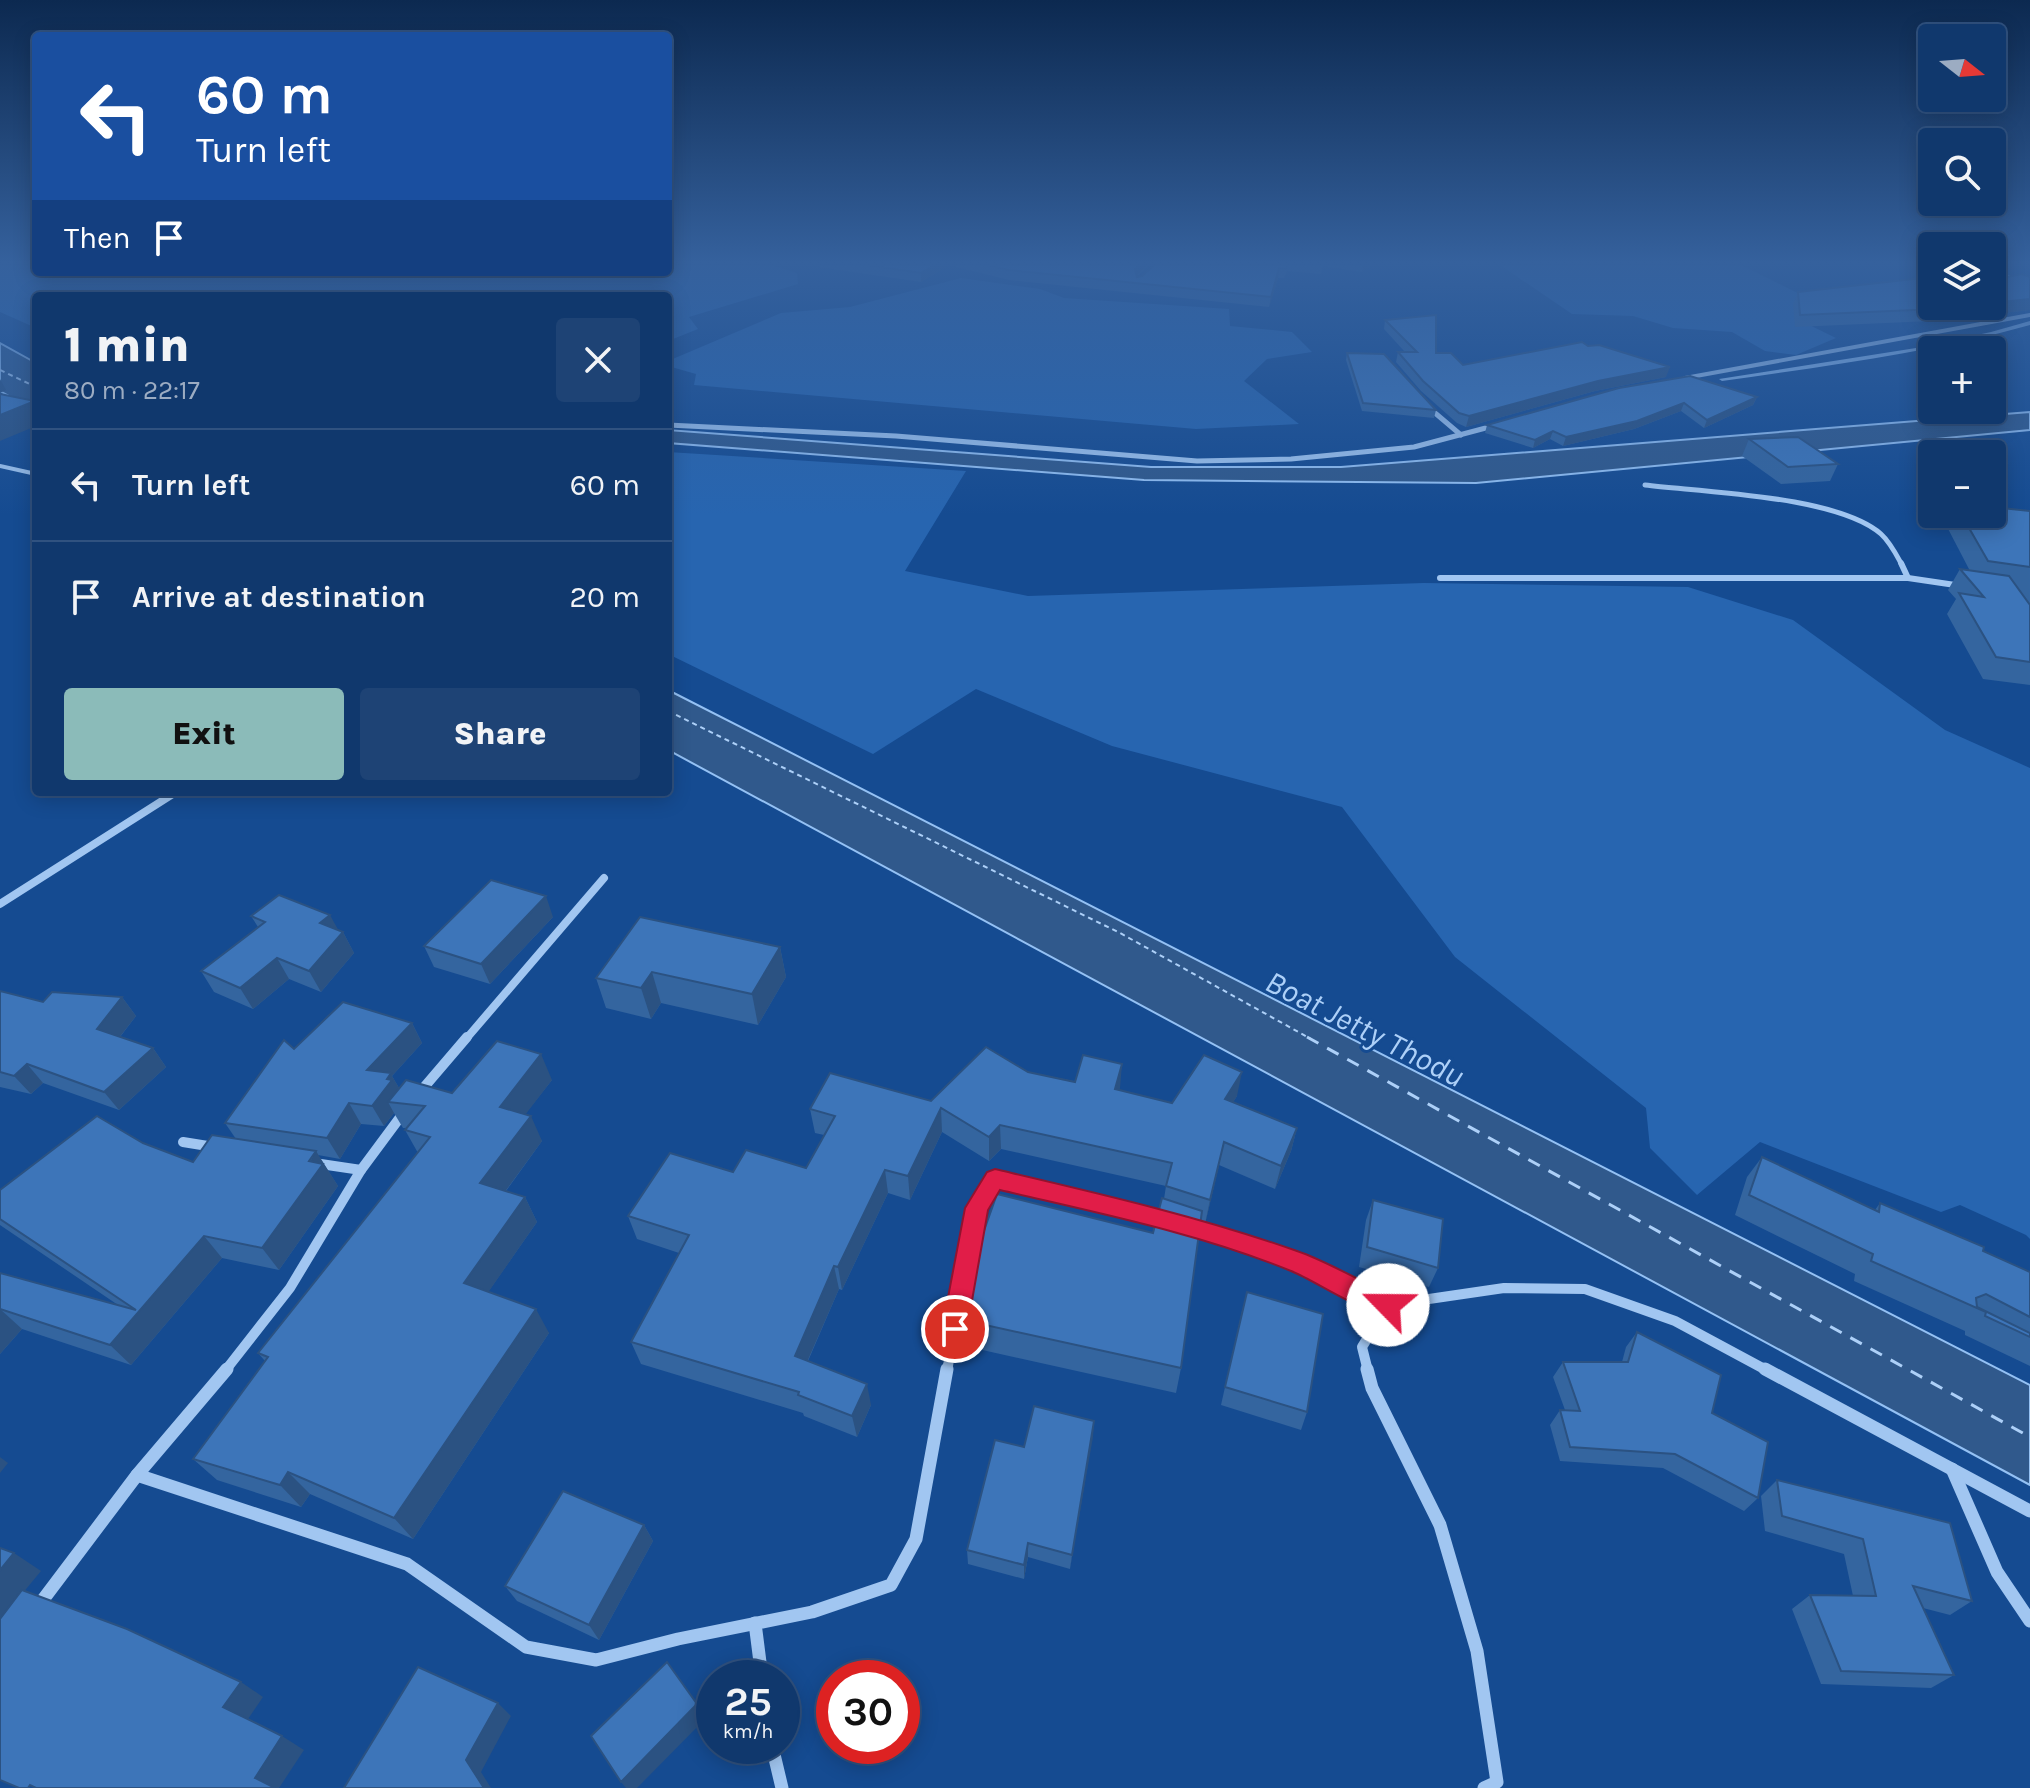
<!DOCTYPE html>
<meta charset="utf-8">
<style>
:root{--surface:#10386d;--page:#1e4375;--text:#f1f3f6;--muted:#9cacc2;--line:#305280;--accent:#8bbbb9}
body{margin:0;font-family:Karla,sans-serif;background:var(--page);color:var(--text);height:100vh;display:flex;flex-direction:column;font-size:30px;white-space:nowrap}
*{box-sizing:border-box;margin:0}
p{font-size:26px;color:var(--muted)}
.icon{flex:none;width:44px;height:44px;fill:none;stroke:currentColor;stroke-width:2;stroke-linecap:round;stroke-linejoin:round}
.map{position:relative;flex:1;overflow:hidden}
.side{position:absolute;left:32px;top:292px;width:640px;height:504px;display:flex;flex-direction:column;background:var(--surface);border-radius:8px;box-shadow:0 4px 20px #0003,0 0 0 2px var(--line)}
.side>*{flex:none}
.hud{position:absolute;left:32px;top:32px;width:640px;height:244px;border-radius:8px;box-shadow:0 4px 20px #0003,0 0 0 2px var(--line);background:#1a4fa0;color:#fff;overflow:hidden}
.needle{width:52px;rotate:107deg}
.fabs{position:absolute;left:1918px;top:24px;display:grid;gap:16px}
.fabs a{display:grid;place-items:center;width:88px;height:88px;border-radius:8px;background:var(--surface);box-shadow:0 4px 20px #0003,0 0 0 2px var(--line);font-size:40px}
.speed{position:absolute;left:696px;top:1660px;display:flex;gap:16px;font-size:40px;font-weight:700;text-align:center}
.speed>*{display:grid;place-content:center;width:104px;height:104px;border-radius:50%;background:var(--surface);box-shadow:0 4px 20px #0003,0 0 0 2px var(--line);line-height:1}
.speed small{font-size:20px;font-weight:400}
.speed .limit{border:12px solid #d22;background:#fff;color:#111}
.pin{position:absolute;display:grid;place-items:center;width:68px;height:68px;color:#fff;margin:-34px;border:4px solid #fff;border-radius:50%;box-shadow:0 2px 8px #0007}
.me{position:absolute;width:88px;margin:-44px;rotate:293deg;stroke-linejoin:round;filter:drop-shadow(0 0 6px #0008)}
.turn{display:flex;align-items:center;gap:28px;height:168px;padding:0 32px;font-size:36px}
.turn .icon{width:104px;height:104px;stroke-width:2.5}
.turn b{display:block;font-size:56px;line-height:68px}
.then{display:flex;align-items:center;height:76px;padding:0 32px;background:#0003;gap:16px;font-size:30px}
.round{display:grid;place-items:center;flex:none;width:84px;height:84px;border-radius:8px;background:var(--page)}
.headline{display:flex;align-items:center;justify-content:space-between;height:136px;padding:0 32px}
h1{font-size:48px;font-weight:800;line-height:60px}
.button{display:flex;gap:16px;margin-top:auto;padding:16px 32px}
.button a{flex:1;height:92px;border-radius:8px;background:var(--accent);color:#111;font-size:32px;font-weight:800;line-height:92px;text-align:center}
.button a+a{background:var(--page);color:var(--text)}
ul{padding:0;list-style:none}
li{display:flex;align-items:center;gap:24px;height:112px;padding:0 32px;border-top:2px solid var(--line)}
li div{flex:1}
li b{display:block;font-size:30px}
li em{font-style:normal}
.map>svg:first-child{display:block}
.green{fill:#2765b0}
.water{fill:#30598c;stroke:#94c1f4;stroke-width:2}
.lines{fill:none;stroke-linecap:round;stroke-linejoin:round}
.stream{fill:#94c1f4;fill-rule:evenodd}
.ferry-far1{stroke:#add0f8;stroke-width:2;stroke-dasharray:5 4;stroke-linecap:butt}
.ferry{stroke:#add0f8;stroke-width:3;stroke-dasharray:13 10;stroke-linecap:butt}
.lane{stroke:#a1c6f1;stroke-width:4}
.street-far5{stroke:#a1c6f1;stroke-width:4}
.street-far4{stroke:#a1c6f1;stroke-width:5}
.street-far3{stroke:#a1c6f1;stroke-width:6}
.street-far2{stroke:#a1c6f1;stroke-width:8}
.street-far1{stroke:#a1c6f1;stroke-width:10}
.street{stroke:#a1c6f1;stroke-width:13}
.secondary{fill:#d0e3fc;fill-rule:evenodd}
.wall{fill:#34659f}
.shaded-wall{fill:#2b5282}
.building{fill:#3d75b9;stroke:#2b5282;stroke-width:2}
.route{fill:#e11d48;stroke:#92132f;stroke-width:2}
.labels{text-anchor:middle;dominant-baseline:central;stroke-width:6;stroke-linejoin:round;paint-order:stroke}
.water-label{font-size:32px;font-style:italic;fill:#add0f8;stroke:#154b91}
</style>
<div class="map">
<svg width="2030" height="1788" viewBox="0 0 2030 1788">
<rect width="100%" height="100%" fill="#154b91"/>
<!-- green -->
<g class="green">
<polygon points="0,265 36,265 36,272 668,272 668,265 771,265 797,273 798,284 689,317 698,329 668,341 668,296 36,296 36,328 0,312"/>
<polygon points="1500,265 1741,265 1832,310 1795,318 1836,338 1796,355 1765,351 1732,332 1673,328 1633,316 1572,314"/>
<polygon points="961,278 1040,289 1064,298 1229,309 1230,326 1292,332 1312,352 1267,359 1244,381 1299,424 1196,429 694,385 696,374 668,366 668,361 781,313 850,307"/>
<polygon points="668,452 966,471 905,571 1028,596 1424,583 1688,587 1793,620 1945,730 2030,768 2030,1239 2026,1235 1960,1205 1941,1212 1760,1142 1697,1195 1650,1148 1646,1108 1455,957 1342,807 1112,746 976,689 873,754 668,654"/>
</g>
<!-- water -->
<g class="water">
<polygon points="0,343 36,363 36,411 0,391"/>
<polygon points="2030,412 2030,430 1476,483 1144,480 668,443 668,430 1151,467 1341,467"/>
<polygon points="668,690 2030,1385 2030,1485 668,750"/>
</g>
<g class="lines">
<!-- stream -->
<path class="stream" d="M2030,321V325C1929,353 1826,366 1722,381L1719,379L1916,348L1991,332Z"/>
<!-- ferry-far1 -->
<g class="ferry-far1">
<polyline points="0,370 36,387"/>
<polyline points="668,711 1120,933 1311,1039"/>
</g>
<!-- ferry -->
<polyline class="ferry" points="1307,1037 2030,1437"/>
<!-- lane -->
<polyline class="lane" points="0,466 36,474"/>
<!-- street-far5 -->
<polyline class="street-far5" points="1685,378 2030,315"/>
<!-- street-far4 -->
<g class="street-far4">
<polyline points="1428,407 1461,435"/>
<polyline points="668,425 896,436 1197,461 1291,459 1414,447 1497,425"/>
<path d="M1645,485C1703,492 1838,496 1881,534C1890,542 1896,554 1902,565"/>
</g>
<!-- street-far3 -->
<g class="street-far3">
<polyline points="1901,563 1908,578"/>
<polyline points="1440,578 1908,578 1962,586"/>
</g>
<!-- street-far2 -->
<g class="street-far2">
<polyline points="0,904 176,792"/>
<polyline points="466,1039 604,878"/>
</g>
<!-- street-far1 -->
<g class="street-far1">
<polyline points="420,1092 467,1037"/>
<polyline points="183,1142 214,1147"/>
<polyline points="314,1163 361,1170"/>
<polyline points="1189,1227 1296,1261 1339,1281 1362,1297 1388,1305 1504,1288 1585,1289 1675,1321 1768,1371"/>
<polyline points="225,1371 290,1288 361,1170 404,1112"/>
<polyline points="947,1371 977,1208 995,1179 1165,1219"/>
<polyline points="1368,1371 1362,1347 1388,1305"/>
</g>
<!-- street -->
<g class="street">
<polyline points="1367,1369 1372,1388 1440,1525 1477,1651 1497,1782 1484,1788"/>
<polyline points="1765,1369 2030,1511"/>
<polyline points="1952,1469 1997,1572 2030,1621"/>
<polyline points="137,1475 407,1564 526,1647 596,1660 678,1639 812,1612 891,1585 916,1539 947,1369"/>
<polyline points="39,1605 137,1475 227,1369"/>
<polyline points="755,1623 762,1678"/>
<polyline points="772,1746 782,1788"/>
</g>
<!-- secondary -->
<polygon class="secondary" points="1992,269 2030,283 2030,288 1992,274"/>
</g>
<!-- wall -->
<g class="wall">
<polygon points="818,265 949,265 921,282 819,267"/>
<polygon points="949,265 1148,265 1137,277 1142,276 1154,265 1371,265 1362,272 1323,266 1321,274 1287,271 1284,278 1278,278 1269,307 1009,280"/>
<polygon points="2030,277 2030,310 1931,321 1795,327 1793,304 1798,292 1927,286 1932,306 1998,279"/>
<polygon points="1385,320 1436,353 1463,365 1588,346 1666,377 1595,391 1466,427 1457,423 1421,391 1396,362 1398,352 1405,352 1384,329"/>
<polygon points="1347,353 1436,410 1434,418 1362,411 1346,360"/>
<polygon points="1619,388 1757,397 1753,405 1704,428 1681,411 1634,429 1563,446 1550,439 1533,448 1485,433 1487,425"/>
<polygon points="1749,439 1838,464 1830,481 1781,484 1742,456"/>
<polygon points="2030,511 2030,685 1983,679 1947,614 1956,599 1948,590 1960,569 1970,571 1945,523 1950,514 1992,514"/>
<polygon points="251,916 338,930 343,932 354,953 321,992 289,979 253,1009 214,992 201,971 258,927"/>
<polygon points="553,917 490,984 434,967 424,946"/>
<polygon points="780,947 786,977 758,1025 661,1003 651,1019 606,1008 596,978"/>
<polygon points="0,991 43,1002 122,997 136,1016 120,1037 153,1048 166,1067 119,1110 43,1083 31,1094 0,1087"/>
<polygon points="412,1023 422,1043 392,1076 399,1088 452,1093 552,1080 525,1114 542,1141 506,1191 525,1197 537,1222 488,1292 549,1333 413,1539 310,1494 301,1507 217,1480 193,1459 265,1361 258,1353 418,1153 405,1130 406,1128 403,1128 394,1113 384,1126 361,1124 340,1159 318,1155 338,1186 279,1270 222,1258 131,1365 22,1329 0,1354 0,1273 118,1305 0,1225 0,1190 143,1143 193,1162 236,1139 225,1123 294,1049"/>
<polygon points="1028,1072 1119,1090 1172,1103 1237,1096 1233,1102 1297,1128 1291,1151 1275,1189 1219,1165 1205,1224 1201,1222 1181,1368 1176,1393 960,1345 958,1319 975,1256 1153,1233 1164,1199 1166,1186 1001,1149 989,1161 942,1132 910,1200 888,1193 842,1290 839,1289 808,1361 871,1405 857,1437 804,1416 803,1413 641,1364 631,1342 679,1253 637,1239 628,1216 733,1172 806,1168 824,1135 815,1133 810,1109 931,1101"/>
<polygon points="1762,1157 1875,1210 1880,1203 2030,1272 2030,1366 1965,1335 1965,1331 1854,1281 1855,1274 1735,1215 1747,1177"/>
<polygon points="1373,1200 1438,1268 1429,1287 1359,1267 1366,1220"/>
<polygon points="1242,1311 1307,1412 1301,1430 1221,1405"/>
<polygon points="1637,1332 1712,1413 1758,1498 1744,1511 1663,1468 1560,1461 1550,1425 1560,1410 1565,1410 1553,1377 1563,1362 1622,1362 1626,1347"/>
<polygon points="1094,1421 1070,1569 1028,1557 1024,1579 968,1564 967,1550 1024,1447"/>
<polygon points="1777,1480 1972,1601 1950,1615 1923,1608 1954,1675 1931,1688 1821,1684 1792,1609 1810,1595 1853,1596 1844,1554 1765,1531 1761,1496"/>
<polygon points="644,1525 653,1541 599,1640 517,1601 505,1586"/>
</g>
<!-- shaded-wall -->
<g class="shaded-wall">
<polygon points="934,265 949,265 921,282 921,273"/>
<polygon points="1139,265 1148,265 1134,278 1135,269"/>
<polygon points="1363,265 1371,265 1362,272"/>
<polygon points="1279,268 1278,278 1269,307 1271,297"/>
<polygon points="1931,277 1925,289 1919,291 1924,279"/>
<polygon points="2030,299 2030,310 1931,321 1937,309 1964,306 1992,306 1992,303"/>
<polygon points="1670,367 1666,377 1595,391 1466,427 1469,416 1598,381"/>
<polygon points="0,379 6,390 0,393"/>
<polygon points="1757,397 1753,405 1704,428 1707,420"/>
<polygon points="35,401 36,403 36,426 0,441 0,415"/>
<polygon points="1684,403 1681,411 1634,429 1563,446 1566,437"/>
<polygon points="1553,431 1550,439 1533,448 1535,440"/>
<polygon points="546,896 553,917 490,984 481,964"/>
<polygon points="330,915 341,935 343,932 354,953 321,992 309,971 320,923"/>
<polygon points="780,947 786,977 758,1025 752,994"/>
<polygon points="277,958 289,979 253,1009 240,988"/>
<polygon points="652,972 661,1003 651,1019 641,988"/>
<polygon points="122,997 136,1016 111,1048 97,1029"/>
<polygon points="412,1023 422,1043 392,1076 402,1093 388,1102 394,1113 384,1126 372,1106 367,1070"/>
<polygon points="153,1048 166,1067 119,1110 104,1092"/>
<polygon points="541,1054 552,1080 512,1132 500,1107"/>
<polygon points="27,1064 43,1083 31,1094 14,1076"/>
<polygon points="1122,1064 1120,1088 1113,1113 1115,1089"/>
<polygon points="1242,1072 1237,1096 1220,1123 1225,1099"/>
<polygon points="349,1103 361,1124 340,1159 327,1138"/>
<polygon points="941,1108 942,1132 910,1200 908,1176"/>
<polygon points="531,1116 542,1141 493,1208 480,1183"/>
<polygon points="1000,1125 1001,1149 989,1161 989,1137"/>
<polygon points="1297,1128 1291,1151 1275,1189 1281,1166"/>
<polygon points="1224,1142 1219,1165 1205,1224 1210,1200"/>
<polygon points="316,1151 338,1186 279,1270 262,1248"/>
<polygon points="885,1170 888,1193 842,1290 838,1267"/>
<polygon points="525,1197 537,1222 478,1307 464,1283"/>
<polygon points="204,1236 222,1258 131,1365 110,1345"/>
<polygon points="834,1266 839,1289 800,1378 795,1356"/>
<polygon points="0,1309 22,1329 0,1354"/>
<polygon points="536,1309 549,1333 413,1539 394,1518"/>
<polygon points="867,1384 871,1405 857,1437 852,1416"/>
<polygon points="1094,1421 1093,1437 1070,1569 1072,1555"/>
<polygon points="0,1457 8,1463 0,1473"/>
<polygon points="288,1472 310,1494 301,1507 280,1485"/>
<polygon points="644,1525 653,1541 599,1640 589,1625"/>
<polygon points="1028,1543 1028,1557 1024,1579 1024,1565"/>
<polygon points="14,1553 41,1571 22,1594 0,1641 0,1570"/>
<polygon points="241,1682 263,1697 246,1722 223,1707"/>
<polygon points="498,1703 511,1716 481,1772 491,1788 484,1788 466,1760"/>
<polygon points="697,1704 706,1718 637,1788 626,1788 621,1782"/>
<polygon points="282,1736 304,1750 279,1788 272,1788 255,1778"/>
</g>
<!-- building -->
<g class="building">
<polygon points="866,265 934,265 921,273"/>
<polygon points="987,265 1139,265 1135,269 1137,277 1142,276 1154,265 1287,265 1286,269 1279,268 1271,297 1009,270"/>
<polygon points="1992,274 1998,279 2022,274 2030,277 2030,299 1992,303"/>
<polygon points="1931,277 1924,279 1924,284 1932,288 1932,306 1964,306 1937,309 1800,315 1798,292"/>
<polygon points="1436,315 1436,353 1451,353 1463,365 1582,342 1588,346 1599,345 1670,367 1598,381 1469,416 1459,413 1423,381 1398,352 1417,352 1385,320"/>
<polygon points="1347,353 1384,354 1436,410 1363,403"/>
<polygon points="1690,376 1757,397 1707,420 1684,403 1637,421 1566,437 1553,431 1535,440 1487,425 1619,388"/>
<polygon points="0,394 35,401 0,415"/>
<polygon points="1798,437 1838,464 1788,467 1749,439"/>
<polygon points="1992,507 2030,511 2030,567 1988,561 1961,514 1992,514"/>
<polygon points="1960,569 2009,576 2030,605 2030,662 1996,657 1959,593 1984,597"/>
<polygon points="491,880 546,896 481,964 424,946"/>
<polygon points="279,895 330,915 320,923 343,932 309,971 277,958 240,988 201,971 265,922 251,916"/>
<polygon points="640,917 780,947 752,994 652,972 641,988 596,978"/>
<polygon points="0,991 43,1002 52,992 122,997 97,1029 153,1048 104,1092 27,1064 14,1076 0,1072"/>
<polygon points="343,1002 412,1023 367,1070 391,1073 387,1079 392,1080 372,1106 349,1103 327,1138 225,1123 284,1040 294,1049"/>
<polygon points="497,1041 541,1054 500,1107 531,1116 480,1183 525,1197 464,1283 536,1309 394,1518 288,1472 280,1485 193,1459 268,1357 258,1353 430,1137 405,1130 425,1106 388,1102 406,1080 452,1093"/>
<polygon points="986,1047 1028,1072 1075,1082 1083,1055 1122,1064 1115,1089 1172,1103 1204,1055 1242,1072 1225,1099 1297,1128 1281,1166 1224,1142 1210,1200 1166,1186 1172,1163 1000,1125 989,1137 941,1108 908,1176 885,1170 838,1267 834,1266 795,1356 867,1384 852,1416 798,1395 799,1392 631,1342 689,1235 628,1216 670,1153 733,1172 746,1150 806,1168 835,1116 810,1109 830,1073 931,1101"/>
<polygon points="97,1116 143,1143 193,1162 212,1135 316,1151 309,1161 323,1164 262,1248 204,1236 110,1345 0,1309 0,1273 136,1310 0,1219 0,1190"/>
<polygon points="1762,1157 1879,1212 1880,1203 1984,1247 1983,1251 2030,1272 2030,1317 1986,1294 1976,1298 1977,1307 2030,1333 2030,1337 1985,1316 1986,1312 1871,1261 1873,1254 1749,1195"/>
<polygon points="997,1194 1153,1233 1162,1198 1202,1211 1181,1368 958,1319 970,1255 975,1256"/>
<polygon points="1373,1200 1443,1219 1438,1268 1367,1247"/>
<polygon points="1247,1292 1323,1314 1307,1412 1225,1387"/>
<polygon points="1637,1332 1721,1375 1712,1413 1768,1442 1758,1498 1675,1454 1570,1447 1560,1410 1580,1411 1563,1362 1628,1362"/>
<polygon points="1034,1406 1094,1421 1072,1555 1028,1543 1024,1565 967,1550 995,1440 1024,1447"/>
<polygon points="1777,1480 1950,1523 1972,1601 1913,1586 1954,1675 1841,1671 1810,1595 1876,1596 1863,1539 1782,1516"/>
<polygon points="563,1491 644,1525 589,1625 505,1586"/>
<polygon points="0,1548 14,1553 0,1570"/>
<polygon points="22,1590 127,1629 241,1682 223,1707 282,1736 255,1778 275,1788 36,1788 30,1785 28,1788 19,1788 0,1780 0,1619"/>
<polygon points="667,1662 697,1704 621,1782 591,1736"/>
<polygon points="418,1667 498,1703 466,1760 484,1788 344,1788"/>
</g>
<!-- sky -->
<linearGradient id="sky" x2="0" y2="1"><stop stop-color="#0c2950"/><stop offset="0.51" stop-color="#35619d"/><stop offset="1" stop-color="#35619d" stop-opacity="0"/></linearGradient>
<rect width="2030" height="515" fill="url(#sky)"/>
<!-- route -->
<path class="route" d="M995,1169C1097,1193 1198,1216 1297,1251C1332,1263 1363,1284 1397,1297L1401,1305L1397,1314C1374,1322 1317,1281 1291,1271C1198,1233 1098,1213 1000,1190L988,1210L967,1329L964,1337L955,1340L946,1337L942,1329L965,1208L987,1172Z"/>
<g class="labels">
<!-- water labels -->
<g class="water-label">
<text transform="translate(1365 1029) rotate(27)">Boat Jetty Thodu</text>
</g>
</g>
</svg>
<div class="fabs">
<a><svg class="needle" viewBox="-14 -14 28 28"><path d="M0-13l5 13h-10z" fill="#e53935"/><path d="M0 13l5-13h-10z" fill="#9cacc2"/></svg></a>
<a><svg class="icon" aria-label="search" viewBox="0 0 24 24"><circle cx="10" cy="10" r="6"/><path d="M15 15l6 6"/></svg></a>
<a><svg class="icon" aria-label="layers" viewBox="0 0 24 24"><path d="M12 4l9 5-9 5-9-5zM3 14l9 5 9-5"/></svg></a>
<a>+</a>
<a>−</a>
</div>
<div class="speed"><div>25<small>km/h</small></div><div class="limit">30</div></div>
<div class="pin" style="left:955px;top:1329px;background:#d93025"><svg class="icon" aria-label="arrive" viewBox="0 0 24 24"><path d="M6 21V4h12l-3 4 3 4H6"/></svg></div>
<svg class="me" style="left:1388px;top:1305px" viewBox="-20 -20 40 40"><circle r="19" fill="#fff"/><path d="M0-13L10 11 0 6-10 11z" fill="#e11d48"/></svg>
<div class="hud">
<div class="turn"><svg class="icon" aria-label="left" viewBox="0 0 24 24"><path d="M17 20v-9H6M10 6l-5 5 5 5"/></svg><div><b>60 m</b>Turn left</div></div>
<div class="then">Then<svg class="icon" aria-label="arrive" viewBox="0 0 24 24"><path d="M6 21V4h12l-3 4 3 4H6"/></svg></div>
</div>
<section class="side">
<div class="headline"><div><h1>1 min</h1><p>80 m · 22:17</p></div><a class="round"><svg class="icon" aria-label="close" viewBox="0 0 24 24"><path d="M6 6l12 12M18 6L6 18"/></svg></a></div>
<ul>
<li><svg class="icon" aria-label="left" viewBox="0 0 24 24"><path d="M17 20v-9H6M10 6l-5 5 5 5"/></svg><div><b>Turn left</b></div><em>60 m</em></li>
<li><svg class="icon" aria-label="arrive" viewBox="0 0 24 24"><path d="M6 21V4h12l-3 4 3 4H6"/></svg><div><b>Arrive at destination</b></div><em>20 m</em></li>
</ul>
<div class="button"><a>Exit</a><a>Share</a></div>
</section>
</div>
